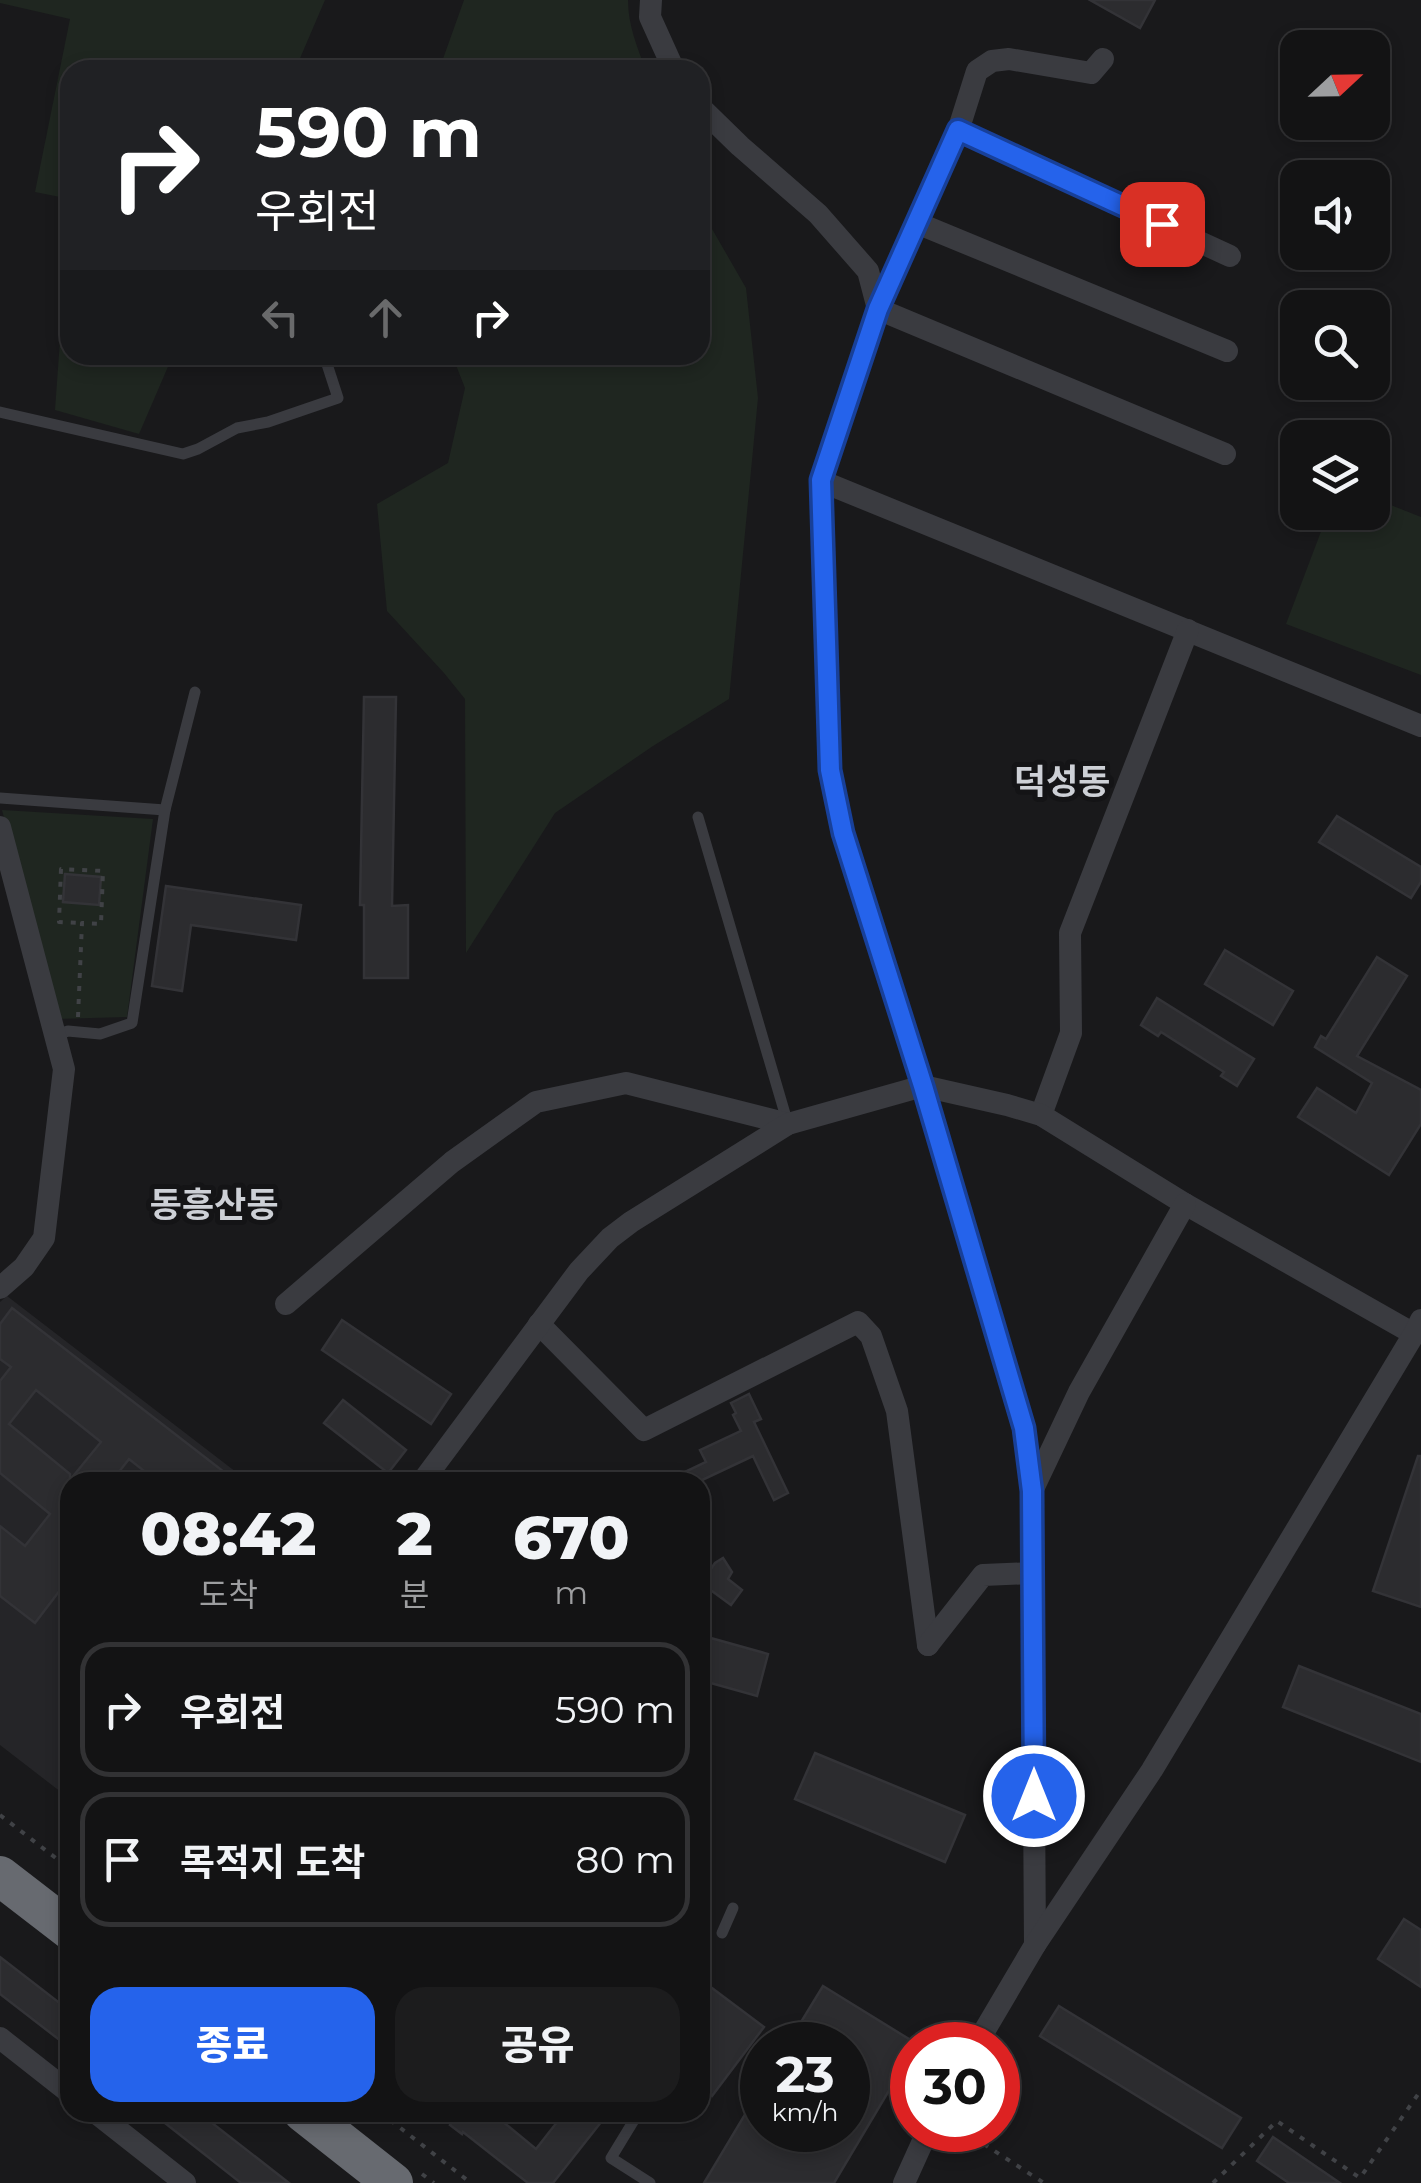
<!DOCTYPE html>
<html lang="ko">
<meta charset="utf-8">
<style>
:root{--surface:#131314;--page:#1c1c1d;--text:#f1f3f6;--muted:#9d9ea0;--line:#323234;--accent:#2563eb}
body{margin:0;font-family:Montserrat,"Noto Sans KR",sans-serif;background:var(--page);color:var(--text);height:100vh;display:flex;flex-direction:column;font-size:38px;white-space:nowrap}
*{box-sizing:border-box;margin:0}
p{font-size:32px;color:var(--muted)}
.icon{flex:none;width:55px;height:55px;fill:none;stroke:currentColor;stroke-width:2;stroke-linecap:round;stroke-linejoin:round}
.map{position:relative;flex:1;overflow:hidden}
.drawer{position:absolute;left:60px;top:1472px;width:650px;height:650px;display:flex;flex-direction:column;background:var(--surface);border-radius:30px;box-shadow:0 5px 15px #0003,0 0 0 2px var(--line)}
.drawer>*{flex:none}
.guide{position:absolute;left:60px;top:60px;width:650px;height:305px;border-radius:30px;box-shadow:0 5px 15px #0003,0 0 0 2px var(--line);background:#202124;color:#fff;overflow:hidden}
.needle{width:65px;rotate:68deg}
.fabs{position:absolute;left:1280px;top:30px;display:grid;gap:20px}
.fabs a{display:grid;place-items:center;width:110px;height:110px;border-radius:20px;background:var(--surface);box-shadow:0 5px 15px #0003,0 0 0 2px var(--line);font-size:50px}
.speed{position:absolute;left:740px;top:2022px;display:flex;gap:20px;font-size:50px;font-weight:700;text-align:center}
.speed>*{display:grid;place-content:center;width:130px;height:130px;border-radius:50%;background:var(--surface);box-shadow:0 5px 15px #0003,0 0 0 2px var(--line);line-height:1}
.speed small{font-size:25px;font-weight:400}
.speed .limit{border:15px solid #d22;background:#fff;color:#111}
.pin{position:absolute;display:grid;place-items:center;width:85px;height:85px;color:#fff;margin:-42px;border-radius:20px;box-shadow:0 5px 15px #0006}
.me{position:absolute;width:110px;margin:-55px;rotate:0deg;stroke-linejoin:round;filter:drop-shadow(0 0 8px #0008)}
.turn{display:flex;align-items:center;gap:35px;height:210px;padding:0 30px;font-size:45px}
.turn .icon{width:130px;height:130px;stroke-width:2.5}
.turn b{display:block;font-size:70px;line-height:85px}
.lanes{display:flex;align-items:center;height:95px;padding:0 30px;background:#0003;justify-content:center;gap:50px;direction:ltr}
.lanes .off{opacity:.35}
.eta{display:flex;justify-content:space-evenly;align-items:center;height:170px;text-align:center}
.eta b{font-size:60px;font-weight:800;line-height:70px}
.cta{display:flex;gap:20px;margin-top:auto;padding:20px 30px}
.cta a{flex:1;height:115px;border-radius:30px;background:var(--accent);color:#fff;font-size:40px;font-weight:800;line-height:115px;text-align:center}
.cta a+a{background:var(--page);color:var(--text)}
ul{padding:0;list-style:none}
li{display:flex;align-items:center;gap:30px;height:135px;margin:0 20px 15px;padding:0 10px;border:5px solid var(--line);border-radius:30px}
li div{flex:1}
li b{display:block;font-size:38px}
li em{font-style:normal}
.map>svg:first-child{display:block}
.built{fill:#252528}
.green{fill:#1f2620}
.building{fill:#2c2c2f;stroke:#333337;stroke-width:2.5;fill-rule:evenodd}
.lines{fill:none;stroke-linecap:round;stroke-linejoin:round}
.path{stroke:#404246;stroke-width:4;stroke-dasharray:5 8;stroke-linecap:butt}
.lane{stroke:#3a3b40;stroke-width:11}
.street{stroke:#3a3b40;stroke-width:22}
.highway{stroke:#676a70;stroke-width:40}
.route-casing{stroke:#184099;stroke-width:25}
.route{stroke:#2563eb;stroke-width:18}
.labels{text-anchor:middle;dominant-baseline:central;stroke-width:10;stroke-linejoin:round;paint-order:stroke}
.neighbourhood-label{font-size:35px;font-weight:bold;fill:#cdd0d6;stroke:#141416}
</style>
<div class="map">
<svg width="1421" height="2183" viewBox="0 0 1421 2183">
<rect width="100%" height="100%" fill="#19191b"/>
<!-- built -->
<polygon class="built" points="7,1296 249,1482 70,1482 70,1799 0,1745 0,1302"/>
<!-- green -->
<g class="green">
<polygon points="0,0 325,0 295,70 70,70 70,199 35,192 70,19 0,3"/>
<path d="M464,0H628C628,25 637,47 646,70H439Z"/>
<polygon points="70,201 70,355 173,355 139,434 55,410"/>
<polygon points="700,208 746,288 758,398 729,699 653,746 555,813 466,953 465,699 444,673 387,611 377,504 448,463 465,388 452,355 700,355"/>
<polygon points="1373,498 1421,517 1421,675 1286,624 1328,513 1372,512"/>
<polygon points="2,810 153,819 127,1017 56,1019"/>
</g>
<!-- building -->
<g class="building">
<polygon points="1090,0 1155,0 1140,28"/>
<polygon points="364,697 396,697 392,906 408,905 408,978 364,978 364,905 360,905"/>
<polygon points="1337,816 1421,867 1421,882 1411,898 1319,842"/>
<polygon points="65,874 101,877 99,905 63,902"/>
<polygon points="166,886 301,905 296,940 191,925 182,991 152,986"/>
<polygon points="1225,950 1293,991 1273,1025 1205,984"/>
<polygon points="1377,957 1407,976 1357,1056 1421,1090 1421,1124 1389,1175 1298,1117 1317,1088 1356,1113 1372,1083 1315,1047 1321,1036 1326,1039"/>
<polygon points="1157,998 1254,1059 1237,1086 1221,1076 1224,1072 1161,1032 1158,1036 1141,1025"/>
<path d="M12,1308L237,1482H158L129,1459L111,1482H70V1577L35,1623L0,1596V1526L25,1546L50,1514L0,1473V1381L11,1367L0,1359V1324ZM36,1390L101,1442L70,1480V1474L9,1424Z"/>
<polygon points="342,1320 451,1394 431,1424 322,1350"/>
<polygon points="749,1394 761,1419 754,1422 788,1493 774,1500 753,1456 698,1482 664,1482 706,1462 700,1450 741,1431 733,1415 736,1413 731,1403"/>
<polygon points="343,1400 406,1450 388,1473 324,1423"/>
<polygon points="1418,1456 1421,1456 1421,1607 1373,1591"/>
<polygon points="723,1558 732,1572 728,1579 742,1590 731,1605 701,1583 715,1563"/>
<polygon points="700,1635 768,1654 757,1696 700,1680"/>
<polygon points="1299,1666 1421,1714 1421,1762 1283,1707"/>
<polygon points="815,1753 965,1815 945,1862 795,1799"/>
<polygon points="1404,1919 1421,1930 1421,1987 1378,1959"/>
<polygon points="0,1957 70,2011 70,2048 0,1994"/>
<polygon points="700,1979 764,2027 712,2096 700,2087"/>
<polygon points="823,1986 917,2044 912,2045 912,2052 834,2183 704,2183 762,2086 762,2130 848,2130 848,2045 787,2045"/>
<polygon points="1059,2006 1241,2118 1222,2148 1040,2036"/>
<polygon points="151,2112 198,2112 289,2183 241,2183"/>
<polygon points="460,2112 491,2112 536,2149 565,2112 609,2112 553,2183 528,2183 463,2132 462,2134 450,2125"/>
<polygon points="1273,2137 1340,2183 1289,2183 1257,2161"/>
</g>
<g class="lines">
<!-- path -->
<g class="path">
<polyline points="78,1017 82,923 101,924 103,871 61,869 59,922 82,923"/>
<polyline points="0,1815 70,1869"/>
<polyline points="380,2112 471,2183"/>
<polyline points="962,2130 1044,2183"/>
<polyline points="422,2174 434,2183"/>
<polyline points="1213,2183 1277,2121 1360,2178 1421,2090"/>
</g>
<!-- lane -->
<g class="lane">
<polyline points="0,412 183,454 198,449 237,428 268,422 338,398 324,355"/>
<polyline points="0,798 165,810"/>
<polyline points="698,817 788,1124"/>
<polyline points="54,1036 68,1031 100,1034 132,1023 165,810 195,692"/>
<polyline points="722,1933 733,1908"/>
<polyline points="639,2112 611,2158 650,2183"/>
</g>
<!-- street -->
<g class="street">
<polyline points="651,0 650,17 674,70"/>
<polyline points="1103,59 1091,73 1009,59 992,61 977,71 958,131 878,309 1225,454"/>
<polyline points="700,107 740,146 818,214 868,271 878,309 821,481 830,769 843,833 923,1086 1023,1428 1032,1491 1035,1945"/>
<polyline points="958,131 1230,256"/>
<polyline points="917,223 1227,351"/>
<polyline points="821,481 1421,726"/>
<polyline points="0,827 64,1069 44,1238 24,1267 0,1288"/>
<polyline points="1041,1115 1071,1033 1070,933 1188,630"/>
<polyline points="286,1304 452,1162 536,1102 626,1083 788,1124"/>
<polyline points="539,1324 644,1430 858,1322 871,1336 897,1411 928,1645"/>
<polyline points="422,1482 579,1271 610,1238 631,1222 788,1124 923,1086 1007,1105 1041,1115 1185,1204 1414,1334"/>
<polyline points="1032,1491 1079,1392 1185,1204"/>
<polyline points="928,1645 983,1575 1033,1573"/>
<polyline points="0,2038 70,2093"/>
<polyline points="976,2045 1035,1945 1152,1770 1414,1334 1421,1320"/>
<polyline points="95,2112 185,2183"/>
<polyline points="904,2183 928,2130"/>
</g>
<!-- highway -->
<g class="highway">
<polyline points="0,1876 70,1930"/>
<polyline points="303,2112 393,2183"/>
</g>
</g>
<g class="lines">
<!-- route casing -->
<g class="route-casing">
<polyline id="route" points="1034,1796 1032,1491 1024,1428 923,1086 843,833 830,770 821,480 878,309 958,130 1162,224"/>
</g>
<!-- route -->
<use href="#route" class="route"/>
</g>
<g class="labels">
<!-- neighbourhood labels -->
<g class="neighbourhood-label">
<text x="1062" y="781">덕성동</text>
<text x="214" y="1204">동흥산동</text>
</g>
</g>
</svg>
<div class="fabs">
<a><svg class="needle" viewBox="-14 -14 28 28"><path d="M0-13l5 13h-10z" fill="#e53935"/><path d="M0 13l5-13h-10z" fill="#9d9ea0"/></svg></a>
<a><svg class="icon" aria-label="sound" viewBox="0 0 24 24"><path d="M4 9h4l5-4v14l-5-4H4zM17 9q2 3 0 6"/></svg></a>
<a><svg class="icon" aria-label="search" viewBox="0 0 24 24"><circle cx="10" cy="10" r="6"/><path d="M15 15l6 6"/></svg></a>
<a><svg class="icon" aria-label="layers" viewBox="0 0 24 24"><path d="M12 4l9 5-9 5-9-5zM3 14l9 5 9-5"/></svg></a>
</div>
<div class="speed"><div>23<small>km/h</small></div><div class="limit">30</div></div>
<div class="pin" style="left:1162px;top:224px;background:#d93025"><svg class="icon" aria-label="arrive" viewBox="0 0 24 24"><path d="M6 21V4h12l-3 4 3 4H6"/></svg></div>
<svg class="me" style="left:1034px;top:1796px" viewBox="-20 -20 40 40"><circle r="17" fill="#2563eb" stroke="#fff" stroke-width="3"/><path d="M0-11L8 9 0 5-8 9z" fill="#fff"/></svg>
<div class="guide">
<div class="turn"><svg class="icon" aria-label="right" viewBox="0 0 24 24"><path d="M7 20v-9h11M14 6l5 5-5 5"/></svg><div><b>590 m</b>우회전</div></div>
<div class="lanes"><svg class="icon off" aria-label="left" viewBox="0 0 24 24"><path d="M17 20v-9H6M10 6l-5 5 5 5"/></svg><svg class="icon off" aria-label="ahead" viewBox="0 0 24 24"><path d="M12 20V5M6 11l6-6 6 6"/></svg><svg class="icon" aria-label="right" viewBox="0 0 24 24"><path d="M7 20v-9h11M14 6l5 5-5 5"/></svg></div>
</div>
<section class="drawer">
<div class="eta">
<div><b>08:42</b><p>도착</p></div>
<div><b>2</b><p>분</p></div>
<div><b>670</b><p>m</p></div>
</div>
<ul>
<li><svg class="icon" aria-label="right" viewBox="0 0 24 24"><path d="M7 20v-9h11M14 6l5 5-5 5"/></svg><div><b>우회전</b></div><em>590 m</em></li>
<li><svg class="icon" aria-label="arrive" viewBox="0 0 24 24"><path d="M6 21V4h12l-3 4 3 4H6"/></svg><div><b>목적지 도착</b></div><em>80 m</em></li>
</ul>
<div class="cta"><a>종료</a><a>공유</a></div>
</section>
</div>
